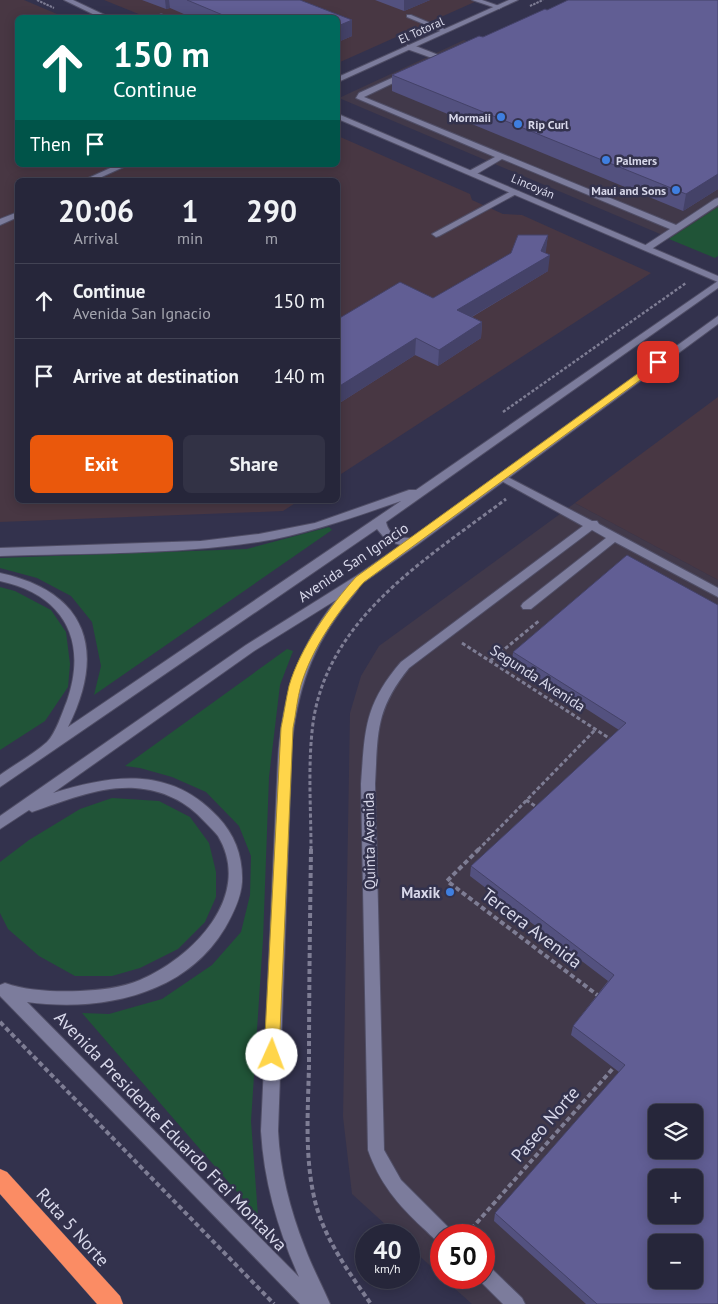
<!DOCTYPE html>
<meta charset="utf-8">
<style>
:root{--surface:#26263a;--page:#323245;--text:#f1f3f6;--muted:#a4a5af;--line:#424354;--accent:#ea580c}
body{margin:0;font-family:"PT Sans",sans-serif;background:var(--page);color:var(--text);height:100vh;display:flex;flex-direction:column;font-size:19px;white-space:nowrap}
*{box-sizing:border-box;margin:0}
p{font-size:16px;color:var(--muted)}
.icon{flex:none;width:28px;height:28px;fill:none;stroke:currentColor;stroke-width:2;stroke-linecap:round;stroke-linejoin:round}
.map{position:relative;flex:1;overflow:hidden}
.side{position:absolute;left:15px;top:178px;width:325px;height:325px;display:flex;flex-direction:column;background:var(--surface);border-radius:8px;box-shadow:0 2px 12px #0003,0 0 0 1px var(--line)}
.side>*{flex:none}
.banner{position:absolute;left:15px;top:15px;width:325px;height:152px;border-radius:8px;box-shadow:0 2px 12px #0003,0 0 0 1px var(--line);background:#00695c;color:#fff;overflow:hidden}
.controls{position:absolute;left:648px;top:1104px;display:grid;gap:10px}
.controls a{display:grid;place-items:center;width:55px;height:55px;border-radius:8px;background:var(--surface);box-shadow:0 2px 12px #0003,0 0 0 1px var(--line);font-size:25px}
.speed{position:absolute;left:355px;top:1224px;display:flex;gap:10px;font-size:25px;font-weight:700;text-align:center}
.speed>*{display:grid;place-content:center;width:65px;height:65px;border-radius:50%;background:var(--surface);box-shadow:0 2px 12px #0003,0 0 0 1px var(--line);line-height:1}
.speed small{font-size:12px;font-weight:400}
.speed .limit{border:8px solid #d22;background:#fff;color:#111}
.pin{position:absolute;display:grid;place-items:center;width:42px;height:42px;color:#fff;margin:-21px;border-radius:10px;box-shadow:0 2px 8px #0006}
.me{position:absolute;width:55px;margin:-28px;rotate:2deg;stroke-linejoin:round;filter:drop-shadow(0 0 4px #0008)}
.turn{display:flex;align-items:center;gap:18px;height:105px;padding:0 15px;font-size:22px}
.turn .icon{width:65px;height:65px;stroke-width:2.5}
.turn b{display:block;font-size:35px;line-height:42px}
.then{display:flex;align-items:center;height:48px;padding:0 15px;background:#0003;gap:10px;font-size:19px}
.eta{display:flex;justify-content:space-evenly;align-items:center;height:85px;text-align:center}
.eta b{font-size:30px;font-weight:700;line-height:35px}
.cta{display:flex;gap:10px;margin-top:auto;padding:10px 15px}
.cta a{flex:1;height:58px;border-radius:8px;background:var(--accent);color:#fff;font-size:20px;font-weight:700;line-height:58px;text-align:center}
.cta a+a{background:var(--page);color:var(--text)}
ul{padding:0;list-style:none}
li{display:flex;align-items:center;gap:15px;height:75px;padding:0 15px;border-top:1px solid var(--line)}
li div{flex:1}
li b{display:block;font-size:19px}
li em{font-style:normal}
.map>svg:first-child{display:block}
.commercial{fill:#41394a;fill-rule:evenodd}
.industrial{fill:#483743}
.green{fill:#205437}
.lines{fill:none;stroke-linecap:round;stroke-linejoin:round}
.lane-casing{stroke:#504e66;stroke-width:2}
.street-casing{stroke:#504e66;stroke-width:2}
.secondary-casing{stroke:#504e66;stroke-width:2}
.highway-casing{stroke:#504e66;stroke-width:1}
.path-far3{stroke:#7e7d94;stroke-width:2;stroke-dasharray:2.5 1;stroke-linecap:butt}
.path-far2{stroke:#7e7d94;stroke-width:2.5;stroke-dasharray:3 2;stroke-linecap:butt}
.path-far1{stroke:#7e7d94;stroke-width:3;stroke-dasharray:4 2.5;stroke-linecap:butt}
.path{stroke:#7e7d94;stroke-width:4;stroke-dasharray:5 3;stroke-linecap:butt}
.lane{fill:#7c7c9c;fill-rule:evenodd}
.street{fill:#7c7c9c;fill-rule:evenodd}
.secondary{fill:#7c7c9c;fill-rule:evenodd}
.highway{fill:#fb8c64;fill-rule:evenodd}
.wall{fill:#53517f}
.shaded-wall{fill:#444268}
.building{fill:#615e94;stroke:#444268;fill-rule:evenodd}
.route{fill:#ffd54a;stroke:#a68a30}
.shop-dot{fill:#3f7fe0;stroke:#33324d;stroke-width:2}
.labels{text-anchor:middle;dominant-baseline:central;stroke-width:5;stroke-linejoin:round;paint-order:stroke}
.far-street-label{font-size:12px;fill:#d8d8ea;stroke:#33324d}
.far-poi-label{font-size:12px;font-weight:bold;fill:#d8d8ea;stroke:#33324d;text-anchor:end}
.street-label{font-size:15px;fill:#d8d8ea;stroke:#33324d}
.poi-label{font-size:15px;font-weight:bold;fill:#d8d8ea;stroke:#33324d;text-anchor:end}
.near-street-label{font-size:18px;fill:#d8d8ea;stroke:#33324d}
</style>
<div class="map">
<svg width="718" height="1304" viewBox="0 0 718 1304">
<rect width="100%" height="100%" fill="#33324d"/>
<!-- commercial -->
<g class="commercial">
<polygon points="464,40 718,136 718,224 686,245 339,98"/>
<path d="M575,503L718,580V1304H472L443,1278H484V1235H441V1276L409,1246V1235H397L352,1194L343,1117L350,713L361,676L379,646ZM656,1112H694V1150H656ZM656,1178H694V1215H656ZM656,1242H694V1280H656Z"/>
</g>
<!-- industrial -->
<g class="industrial">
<polygon points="0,0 24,0 64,17 18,18 18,165 338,165 338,136 470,194 472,200 503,214 522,215 651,273 338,476 338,180 18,180 18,500 300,500 283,511 0,522"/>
<polygon points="104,0 479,0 338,63 338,18 146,17"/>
<polygon points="718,397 718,580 575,503"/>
</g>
<!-- green -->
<g class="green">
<polygon points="718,207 718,256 715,258 669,239"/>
<polygon points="329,527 332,530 94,695 101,666 92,622 71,596 37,578 0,568 0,558 247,549"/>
<polygon points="0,587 15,591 51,610 66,632 70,664 68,687 45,721 0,750"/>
<polygon points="287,649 293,651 280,685 269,777 263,939 251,1121 258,1216 82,1013 109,1014 162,999 212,965 241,932 250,895 251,856 239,826 206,792 172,777 140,768 125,766"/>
<polygon points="112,798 159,801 190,817 209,843 216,872 216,897 205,922 178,949 140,968 112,976 75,976 39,956 8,929 0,913 0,862 29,840 80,809"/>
</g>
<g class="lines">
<!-- lane casing -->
<g class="lane-casing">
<g id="lane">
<polygon points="472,0 482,0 502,7 499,9"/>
<polygon points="161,14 163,15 163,17 154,18"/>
<polygon points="407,15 411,15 449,31 443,32 407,17"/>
<polygon points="407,45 413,45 441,56 443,60 434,66 428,66 428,62 435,59 407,49"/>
<polygon points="405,72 412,74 364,97 676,225 715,199 718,198 718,205 650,250 644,250 644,246 670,229 502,159 475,175 469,175 469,171 495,157 356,98 359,93"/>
<polygon points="117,165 128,165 95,180 84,180"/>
<polygon points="513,190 520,192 439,236 436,237 432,234"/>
<polygon points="18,212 18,217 0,225 0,219"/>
<path d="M502,474L592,521H597L599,524L718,588V597L615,542L531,609H523L521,606L523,603L606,538L592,530L409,668C375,710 378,733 375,784L384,1150L401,1180L450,1229L453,1235H441V1243C434,1240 429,1233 423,1228C398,1205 379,1182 368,1150L361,784C365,730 364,705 401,662L583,526L498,479L497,477Z"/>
<polygon points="484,1264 490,1267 522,1298 525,1304 503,1304 477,1278 484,1278"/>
</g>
</g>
<!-- street casing -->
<g class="street-casing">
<g id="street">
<polygon points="64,0 73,0 111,18 101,18"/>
<polygon points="509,0 518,0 338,82 338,77"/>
<polygon points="338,114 718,276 718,282 338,119"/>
</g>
</g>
<!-- secondary casing -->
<g class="secondary-casing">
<path id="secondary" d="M718,281V288L386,522C389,535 398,538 411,538L718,316V324L417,545L357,587L358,589L356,592C316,638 299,681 292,741L278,1131C280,1171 290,1210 305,1248C312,1267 322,1285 330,1304H300L0,996V985L5,983C27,991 56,992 80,991C100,990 121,988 140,980C192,958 254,896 218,836C214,831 209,826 205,822C186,801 163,790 135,788C99,786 65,801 32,812L29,810L0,829V816L246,645L356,576L401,545L387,541L377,529L0,787V775C15,764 34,754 47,742C56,733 62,713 67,701C88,640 64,595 0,581V573C88,592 106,651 68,727L401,501C354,517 308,534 258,542C173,555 86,553 0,556V548L201,541L259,534L315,523L409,490H416ZM336,600C297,649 282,697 278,760L261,1131C264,1182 278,1230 299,1277L27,1002C99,1012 185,996 225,928C233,914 241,898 242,882C243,857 235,835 218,817C171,766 113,774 53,793L254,651Z"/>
</g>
<!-- highway casing -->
<g class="highway-casing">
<polygon id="highway" points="0,1169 7,1172 120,1296 123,1304 97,1304 0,1194"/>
</g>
<!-- path-far3 -->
<g class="path-far3">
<polyline points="37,0 54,8"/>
<polyline points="530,6 543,0"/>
</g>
<!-- path-far2 -->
<polyline class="path-far2" points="503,412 686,283"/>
<!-- path-far1 -->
<g class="path-far1">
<polyline points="462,643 612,740"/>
<polyline points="490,661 540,620"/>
<polyline points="526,800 538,808"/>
<path d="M311,850C311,811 308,771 312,732C322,621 425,560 506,499"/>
<polyline points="478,850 596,729"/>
</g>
<!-- path -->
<g class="path">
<path d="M311,849C310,921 309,993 309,1065C308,1111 304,1160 316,1205C326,1241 350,1274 371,1304"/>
<polyline points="479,849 447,881 600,997"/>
<polyline points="0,1022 274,1304"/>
<polyline points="466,1235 616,1065"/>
</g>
<!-- lane -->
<use href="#lane" class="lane"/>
<!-- street -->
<use href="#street" class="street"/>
<!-- secondary -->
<use href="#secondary" class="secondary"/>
<!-- highway -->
<use href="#highway" class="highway"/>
</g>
<!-- wall -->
<g class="wall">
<polygon points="142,0 300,0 352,20 352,36 338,42 338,18 193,18 170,8 166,9"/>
<polygon points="375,0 430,0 404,11"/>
<polygon points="718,0 718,189 683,211 392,91 392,75 547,10"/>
<polygon points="548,235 545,253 548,271 472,317 482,322 481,338 438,366 415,355 338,404 338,319 433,298"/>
<polygon points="627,555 718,1304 586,1304 494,1221 495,1213 619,1072 571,1035 573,1026 608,981 470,876 471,866 619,730 512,661 513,652"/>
</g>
<!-- shaded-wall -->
<g class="shaded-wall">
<polygon points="165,0 169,0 170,8 166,9"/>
<polygon points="404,0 430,0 404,11"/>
<polygon points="352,20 352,36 338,42 338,26"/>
<polygon points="718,174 718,189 683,211 686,194"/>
<polygon points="548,235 546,251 543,259 550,255 548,271 456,326 457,310 541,251"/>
<polygon points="482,322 481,338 438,366 439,350"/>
<polygon points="416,338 415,355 338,404 338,387"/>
</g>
<!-- building -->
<g class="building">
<polygon points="187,0 300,0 352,20 338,26 338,18 230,18"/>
<polygon points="568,0 718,0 718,174 686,194 392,75 479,36 483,37 545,9 547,10"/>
<polygon points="518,235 548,235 541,251 550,255 457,310 482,322 439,350 416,338 338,387 338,319 400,282 433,298 511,253"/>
<path d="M627,555L718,605V1304H597L495,1213L625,1065L573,1026L614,975L471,866L626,723L513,652ZM656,1112H694V1150H656ZM656,1178H694V1215H656ZM656,1242H694V1280H656Z"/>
</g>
<!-- route -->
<path class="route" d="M658,359L662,360V364L364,582C338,611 312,648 301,685C297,699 296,714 293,728L279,1055L277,1060L272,1062L267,1060L264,1055L281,728C284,714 286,699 289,686C300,648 330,606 356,577Z"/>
<!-- markers -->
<g class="shop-dot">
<circle cx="501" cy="117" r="5"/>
<circle cx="518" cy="124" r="5"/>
<circle cx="606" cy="160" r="5"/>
<circle cx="676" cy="190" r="5"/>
<circle cx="450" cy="892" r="5"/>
</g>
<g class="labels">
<!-- far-street labels -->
<g class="far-street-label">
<text transform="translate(421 30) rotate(-24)">El Totoral</text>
<text transform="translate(533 186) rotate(23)">Lincoyán</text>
</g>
<!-- far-poi labels -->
<g class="far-poi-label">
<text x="491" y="117">Mormaii</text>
<text x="528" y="124" text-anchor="start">Rip Curl</text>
<text x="616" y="160" text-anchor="start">Palmers</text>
<text x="666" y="190">Maui and Sons</text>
</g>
<!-- street labels -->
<g class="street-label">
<text transform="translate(353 562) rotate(-34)">Avenida San Ignacio</text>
<text transform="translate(538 678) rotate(33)">Segunda Avenida</text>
<text transform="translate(369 841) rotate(-91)">Quinta Avenida</text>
</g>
<!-- poi labels -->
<g class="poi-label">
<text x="440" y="892">Maxik</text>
</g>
<!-- near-street labels -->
<g class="near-street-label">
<text transform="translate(532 928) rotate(37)">Tercera Avenida</text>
<text transform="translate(545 1124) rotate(-49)">Paseo Norte</text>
<text transform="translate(171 1131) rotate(46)">Avenida Presidente Eduardo Frei Montalva</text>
<text transform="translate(73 1227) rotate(48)">Ruta 5 Norte</text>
</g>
</g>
</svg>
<div class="controls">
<a><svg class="icon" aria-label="layers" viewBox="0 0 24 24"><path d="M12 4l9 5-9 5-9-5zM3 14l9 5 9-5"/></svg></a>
<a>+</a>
<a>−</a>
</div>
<div class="speed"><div>40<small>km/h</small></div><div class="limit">50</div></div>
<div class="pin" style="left:658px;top:362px;background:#d93025"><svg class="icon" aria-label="arrive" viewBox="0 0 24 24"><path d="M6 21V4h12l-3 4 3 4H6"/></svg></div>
<svg class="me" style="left:272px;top:1055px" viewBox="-20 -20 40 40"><circle r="19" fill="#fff"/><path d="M0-13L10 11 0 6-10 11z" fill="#ffd54a"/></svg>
<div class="banner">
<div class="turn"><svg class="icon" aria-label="ahead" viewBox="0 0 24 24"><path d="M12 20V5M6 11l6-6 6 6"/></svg><div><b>150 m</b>Continue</div></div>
<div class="then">Then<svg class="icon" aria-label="arrive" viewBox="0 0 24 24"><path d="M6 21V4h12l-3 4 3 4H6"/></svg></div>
</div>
<section class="side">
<div class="eta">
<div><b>20:06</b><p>Arrival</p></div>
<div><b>1</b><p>min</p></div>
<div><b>290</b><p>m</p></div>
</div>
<ul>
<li><svg class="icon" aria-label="ahead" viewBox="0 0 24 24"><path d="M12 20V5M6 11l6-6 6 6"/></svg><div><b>Continue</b><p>Avenida San Ignacio</p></div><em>150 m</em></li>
<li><svg class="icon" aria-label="arrive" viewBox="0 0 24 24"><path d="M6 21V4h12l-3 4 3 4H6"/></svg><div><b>Arrive at destination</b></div><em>140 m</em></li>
</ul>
<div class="cta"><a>Exit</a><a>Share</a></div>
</section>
</div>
